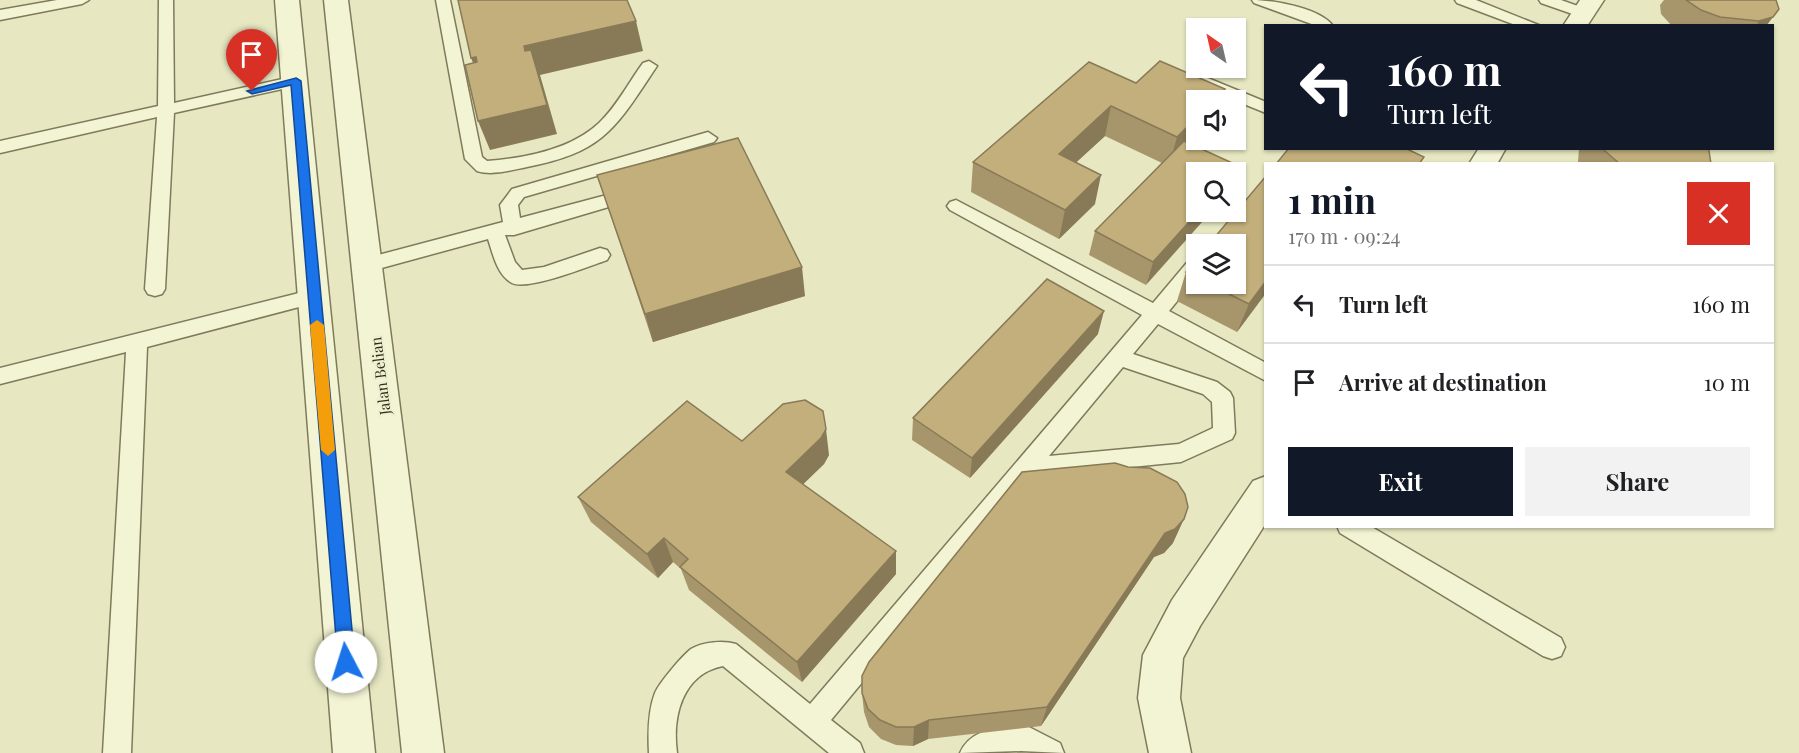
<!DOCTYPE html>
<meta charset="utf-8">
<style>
:root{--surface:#fff;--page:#f2f2f2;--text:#202124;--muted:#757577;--line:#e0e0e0;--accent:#111827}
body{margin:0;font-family:"Playfair Display",serif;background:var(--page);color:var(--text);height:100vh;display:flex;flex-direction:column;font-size:22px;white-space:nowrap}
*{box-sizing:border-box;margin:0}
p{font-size:20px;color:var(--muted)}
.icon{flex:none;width:33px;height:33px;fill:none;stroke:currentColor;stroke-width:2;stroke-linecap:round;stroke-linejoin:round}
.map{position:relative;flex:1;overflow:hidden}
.sheet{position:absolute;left:1264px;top:162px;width:510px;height:366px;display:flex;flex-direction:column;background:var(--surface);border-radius:0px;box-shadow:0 2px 4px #0004}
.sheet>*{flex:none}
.top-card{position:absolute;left:1264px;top:24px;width:510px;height:126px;border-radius:0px;box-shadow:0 2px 4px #0004;background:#111827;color:#fff;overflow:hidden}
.needle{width:39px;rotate:326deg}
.tools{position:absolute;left:1186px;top:18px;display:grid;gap:12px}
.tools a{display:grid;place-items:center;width:60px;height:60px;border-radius:0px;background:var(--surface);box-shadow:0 2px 4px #0004;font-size:30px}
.pin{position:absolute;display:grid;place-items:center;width:51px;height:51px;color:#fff;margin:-62px -26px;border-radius:50% 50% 50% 0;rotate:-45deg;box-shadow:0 0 6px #0007}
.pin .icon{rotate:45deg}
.me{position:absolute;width:66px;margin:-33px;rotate:355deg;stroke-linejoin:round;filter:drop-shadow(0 0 4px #0008)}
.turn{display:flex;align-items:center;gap:21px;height:126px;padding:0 24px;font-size:27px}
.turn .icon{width:78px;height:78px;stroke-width:2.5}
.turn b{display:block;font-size:42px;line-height:51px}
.round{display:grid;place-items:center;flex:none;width:63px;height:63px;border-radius:0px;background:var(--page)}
.summary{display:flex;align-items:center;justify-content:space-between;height:102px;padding:0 24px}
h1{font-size:36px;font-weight:700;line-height:45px;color:var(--accent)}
.cta{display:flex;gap:12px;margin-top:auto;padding:12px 24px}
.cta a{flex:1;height:69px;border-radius:0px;background:var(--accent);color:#fff;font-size:24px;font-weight:700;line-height:69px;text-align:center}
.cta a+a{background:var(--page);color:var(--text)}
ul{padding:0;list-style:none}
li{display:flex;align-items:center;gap:18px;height:78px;padding:0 24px;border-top:2px solid var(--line)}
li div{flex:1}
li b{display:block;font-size:22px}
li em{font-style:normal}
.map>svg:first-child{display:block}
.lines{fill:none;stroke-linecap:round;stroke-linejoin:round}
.service-casing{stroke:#7f7a5b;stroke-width:3}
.minor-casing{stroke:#7f7a5b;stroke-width:3}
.tertiary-casing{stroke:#7f7a5b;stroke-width:3}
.service{fill:#f3f4d4;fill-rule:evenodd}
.minor{fill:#f3f4d4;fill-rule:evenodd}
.tertiary{fill:#f3f4d4;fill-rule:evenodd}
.wall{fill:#a7966b}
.shaded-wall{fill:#887a57}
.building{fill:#c2af7c;stroke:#887a57;stroke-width:1.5}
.route{fill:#1a73e8;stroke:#114b97;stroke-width:1.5}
.slow{fill:#f59e0b}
.labels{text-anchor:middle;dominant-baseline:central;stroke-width:4.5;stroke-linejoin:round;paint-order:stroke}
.street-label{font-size:15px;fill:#312d1e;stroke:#eff0d0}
</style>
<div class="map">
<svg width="1799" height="753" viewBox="0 0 1799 753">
<rect width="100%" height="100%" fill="#e7e8c2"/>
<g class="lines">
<!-- service casing -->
<g class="service-casing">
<g id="service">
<polygon points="57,0 89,0 82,4 0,20 0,10"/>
<polygon points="159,0 173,0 174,103 296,76 304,81 296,86 174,113 165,289 162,294 155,296 148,294 145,289 157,117 0,153 0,141 158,106"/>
<path d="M436,0H450L482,157L487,161C525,158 570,150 599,123C617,106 629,82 643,63L649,61L657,66C616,127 605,152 527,167C512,170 492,176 477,171L465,159Z"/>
<path d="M1252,0C1273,0 1320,8 1333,26H1317L1254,3Z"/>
<polygon points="1455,0 1476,0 1541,26 1518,26 1457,3"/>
<polygon points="1539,0 1561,0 1589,10 1592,13 1584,18 1541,3"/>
<polygon points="1198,74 1266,102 1266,113 1192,83 1190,79"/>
<path d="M708,132L717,138L714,142L524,197L518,205L520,218L633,188L639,190L642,194L639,198L514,235H505L515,262L522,270L544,267L600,248L607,250L610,255L607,260C590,266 527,291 512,283C497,275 493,254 488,239L367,272L360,270L357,265L360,260L367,258L503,222L500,205L512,189Z"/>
<path d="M956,200L1153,303L1190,259L1197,257V277L1169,311L1266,363V381L1158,324L1133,354L1217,382L1230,392L1233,398L1235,433L1232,439L1181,462L1032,477L831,720L860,743L864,753H829L723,666C682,674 672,717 677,753H649C648,734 648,711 655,693C659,683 682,656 691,649C702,642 724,640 736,644L810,704L1142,315L950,210L947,206L950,202ZM1123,367L1203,394L1212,402L1213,428L1179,444L1049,456Z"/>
<polygon points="315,289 322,291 325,296 322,301 147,347 131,753 103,753 126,352 0,384 0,368"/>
<polygon points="1337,526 1370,526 1561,638 1565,647 1561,656 1552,659 1543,656 1340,533"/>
<path d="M1023,724L1060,743L1064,753L1021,751L960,753C971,728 999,728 1023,724Z"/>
</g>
</g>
<!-- minor casing -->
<g class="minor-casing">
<g id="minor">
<polygon points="1580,0 1604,0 1587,26 1563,26"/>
<polygon points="1479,148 1506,148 1497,164 1469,164"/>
<polygon points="1266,476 1266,523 1200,626 1183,658 1180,698 1191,753 1149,753 1138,698 1143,655 1172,600 1253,481"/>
</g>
</g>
<!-- tertiary casing -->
<g class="tertiary-casing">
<g id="tertiary">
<polygon points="275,0 299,0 375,753 333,753"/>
<polygon points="324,0 348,0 444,753 402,753"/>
</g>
</g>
<!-- service -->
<use href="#service" class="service"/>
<!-- minor -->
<use href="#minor" class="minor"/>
<!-- tertiary -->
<use href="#tertiary" class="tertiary"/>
</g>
<!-- wall -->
<g class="wall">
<polygon points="1664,0 1776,0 1779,9 1766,26 1672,26 1661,14 1660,5"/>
<polygon points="1136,83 1197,100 1197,138 1191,144 1146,285 1089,255 1095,231 1162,163 1105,136 1076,162 1095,204 1059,239 971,192 973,162"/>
<polygon points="1579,148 1708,148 1711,164 1580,164 1578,162"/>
<polygon points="597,175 805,296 653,342"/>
<polygon points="1197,260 1197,284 1236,284 1266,293 1237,332 1177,301 1186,272"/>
<polygon points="1098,334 970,478 912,440 913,418"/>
<polygon points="742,441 829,455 824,464 803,484 896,574 802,682 689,590 681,569 673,562 658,578 591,522 578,497"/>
<polygon points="1173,543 1164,553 1154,557 1041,726 928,739 913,746 896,745 881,739 869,727 864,712 862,693"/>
</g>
<!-- shaded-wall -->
<g class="shaded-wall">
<polygon points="1779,9 1766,26 1756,26 1759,21"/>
<polygon points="636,21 643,51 540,75 557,134 490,150 478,121 525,51 524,46"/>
<polygon points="476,57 483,87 471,58"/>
<polygon points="1225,89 1221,100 1213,100"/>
<polygon points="1111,106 1105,136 1054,183 1059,154"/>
<polygon points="1197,117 1197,138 1169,166 1177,137"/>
<polygon points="1101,175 1095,204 1059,239 1065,210"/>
<polygon points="1198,212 1211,212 1146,285 1153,262"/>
<polygon points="802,267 805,296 653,342 645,314"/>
<polygon points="1266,281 1266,293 1237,332 1249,304"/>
<polygon points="1104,311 1098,334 970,478 972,458"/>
<polygon points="826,429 829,455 824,464 790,497 786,472"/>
<polygon points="1184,519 1173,543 1164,553 1154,557 1041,726 1047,707 1165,533"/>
<polygon points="664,538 673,562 658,578 647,554"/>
<polygon points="896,551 896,574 802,682 797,662"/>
<polygon points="929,720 928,739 913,746 914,727"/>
</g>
<!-- building -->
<g class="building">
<polygon points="458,0 627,0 636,21 524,46 525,51 531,50 547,105 478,121 465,65 477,62 476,57 471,58"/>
<polygon points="1686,0 1776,0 1779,9 1773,17 1759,21 1720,17 1701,10"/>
<polygon points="1160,61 1225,89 1213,100 1197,100 1197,117 1177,137 1111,106 1059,154 1101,175 1065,210 973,162 1089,62 1136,83"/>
<polygon points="738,138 802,267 645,314 597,175"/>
<polygon points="1184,141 1239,166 1233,172 1197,172 1197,212 1198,212 1153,262 1095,231"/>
<polygon points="1289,148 1405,148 1424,157 1419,164 1276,164"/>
<polygon points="1603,148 1708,148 1709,151 1711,164 1620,164 1605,151"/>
<polygon points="1266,176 1266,281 1249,304 1209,284 1236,284 1236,244 1209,244"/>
<polygon points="1197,260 1197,278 1186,272"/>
<polygon points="1047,279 1104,311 972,458 913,418"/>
<polygon points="805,400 823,411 826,429 821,438 786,472 896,551 797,662 680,567 688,559 664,538 647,554 578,497 687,401 742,441 783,404"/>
<polygon points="1115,463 1128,467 1150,468 1177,482 1185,494 1188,507 1184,519 1175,529 1165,533 1047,707 929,720 914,727 896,727 880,720 868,709 862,693 862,676 869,662 1022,472"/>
</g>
<!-- route -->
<polygon class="route" points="296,78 301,81 355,662 352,667 346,670 340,667 338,662 291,85 252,94 247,91"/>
<!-- slow -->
<polygon class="slow" points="317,320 324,325 335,450 328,456 321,450 310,325"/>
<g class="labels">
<!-- street labels -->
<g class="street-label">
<text transform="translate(380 376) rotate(-97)">Jalan Belian</text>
</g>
</g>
</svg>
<div class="tools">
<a><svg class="needle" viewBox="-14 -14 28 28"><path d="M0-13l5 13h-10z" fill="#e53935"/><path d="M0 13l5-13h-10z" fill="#757577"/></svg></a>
<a><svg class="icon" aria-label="sound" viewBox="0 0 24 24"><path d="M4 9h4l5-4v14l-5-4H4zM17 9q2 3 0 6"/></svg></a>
<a><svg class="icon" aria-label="search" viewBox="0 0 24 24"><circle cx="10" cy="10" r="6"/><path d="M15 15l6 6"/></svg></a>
<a><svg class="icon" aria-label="layers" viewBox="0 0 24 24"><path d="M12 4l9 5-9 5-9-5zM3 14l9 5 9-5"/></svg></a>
</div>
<div class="pin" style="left:252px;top:91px;background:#d93025"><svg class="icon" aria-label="arrive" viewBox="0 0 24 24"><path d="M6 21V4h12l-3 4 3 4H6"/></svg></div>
<svg class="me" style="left:346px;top:662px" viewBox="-20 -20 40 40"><circle r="19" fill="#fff"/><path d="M0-13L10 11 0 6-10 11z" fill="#1a73e8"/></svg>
<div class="top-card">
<div class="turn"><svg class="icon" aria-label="left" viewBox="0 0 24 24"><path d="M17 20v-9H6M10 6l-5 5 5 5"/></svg><div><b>160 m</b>Turn left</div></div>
</div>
<section class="sheet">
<div class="summary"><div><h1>1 min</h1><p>170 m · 09:24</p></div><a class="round" style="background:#d93025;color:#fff"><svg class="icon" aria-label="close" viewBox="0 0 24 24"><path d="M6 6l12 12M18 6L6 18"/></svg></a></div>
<ul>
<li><svg class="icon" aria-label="left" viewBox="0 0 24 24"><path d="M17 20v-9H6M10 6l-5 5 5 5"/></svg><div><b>Turn left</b></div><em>160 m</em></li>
<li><svg class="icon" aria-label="arrive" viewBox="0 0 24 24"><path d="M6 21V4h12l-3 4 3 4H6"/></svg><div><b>Arrive at destination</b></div><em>10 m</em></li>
</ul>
<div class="cta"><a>Exit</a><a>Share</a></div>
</section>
</div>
